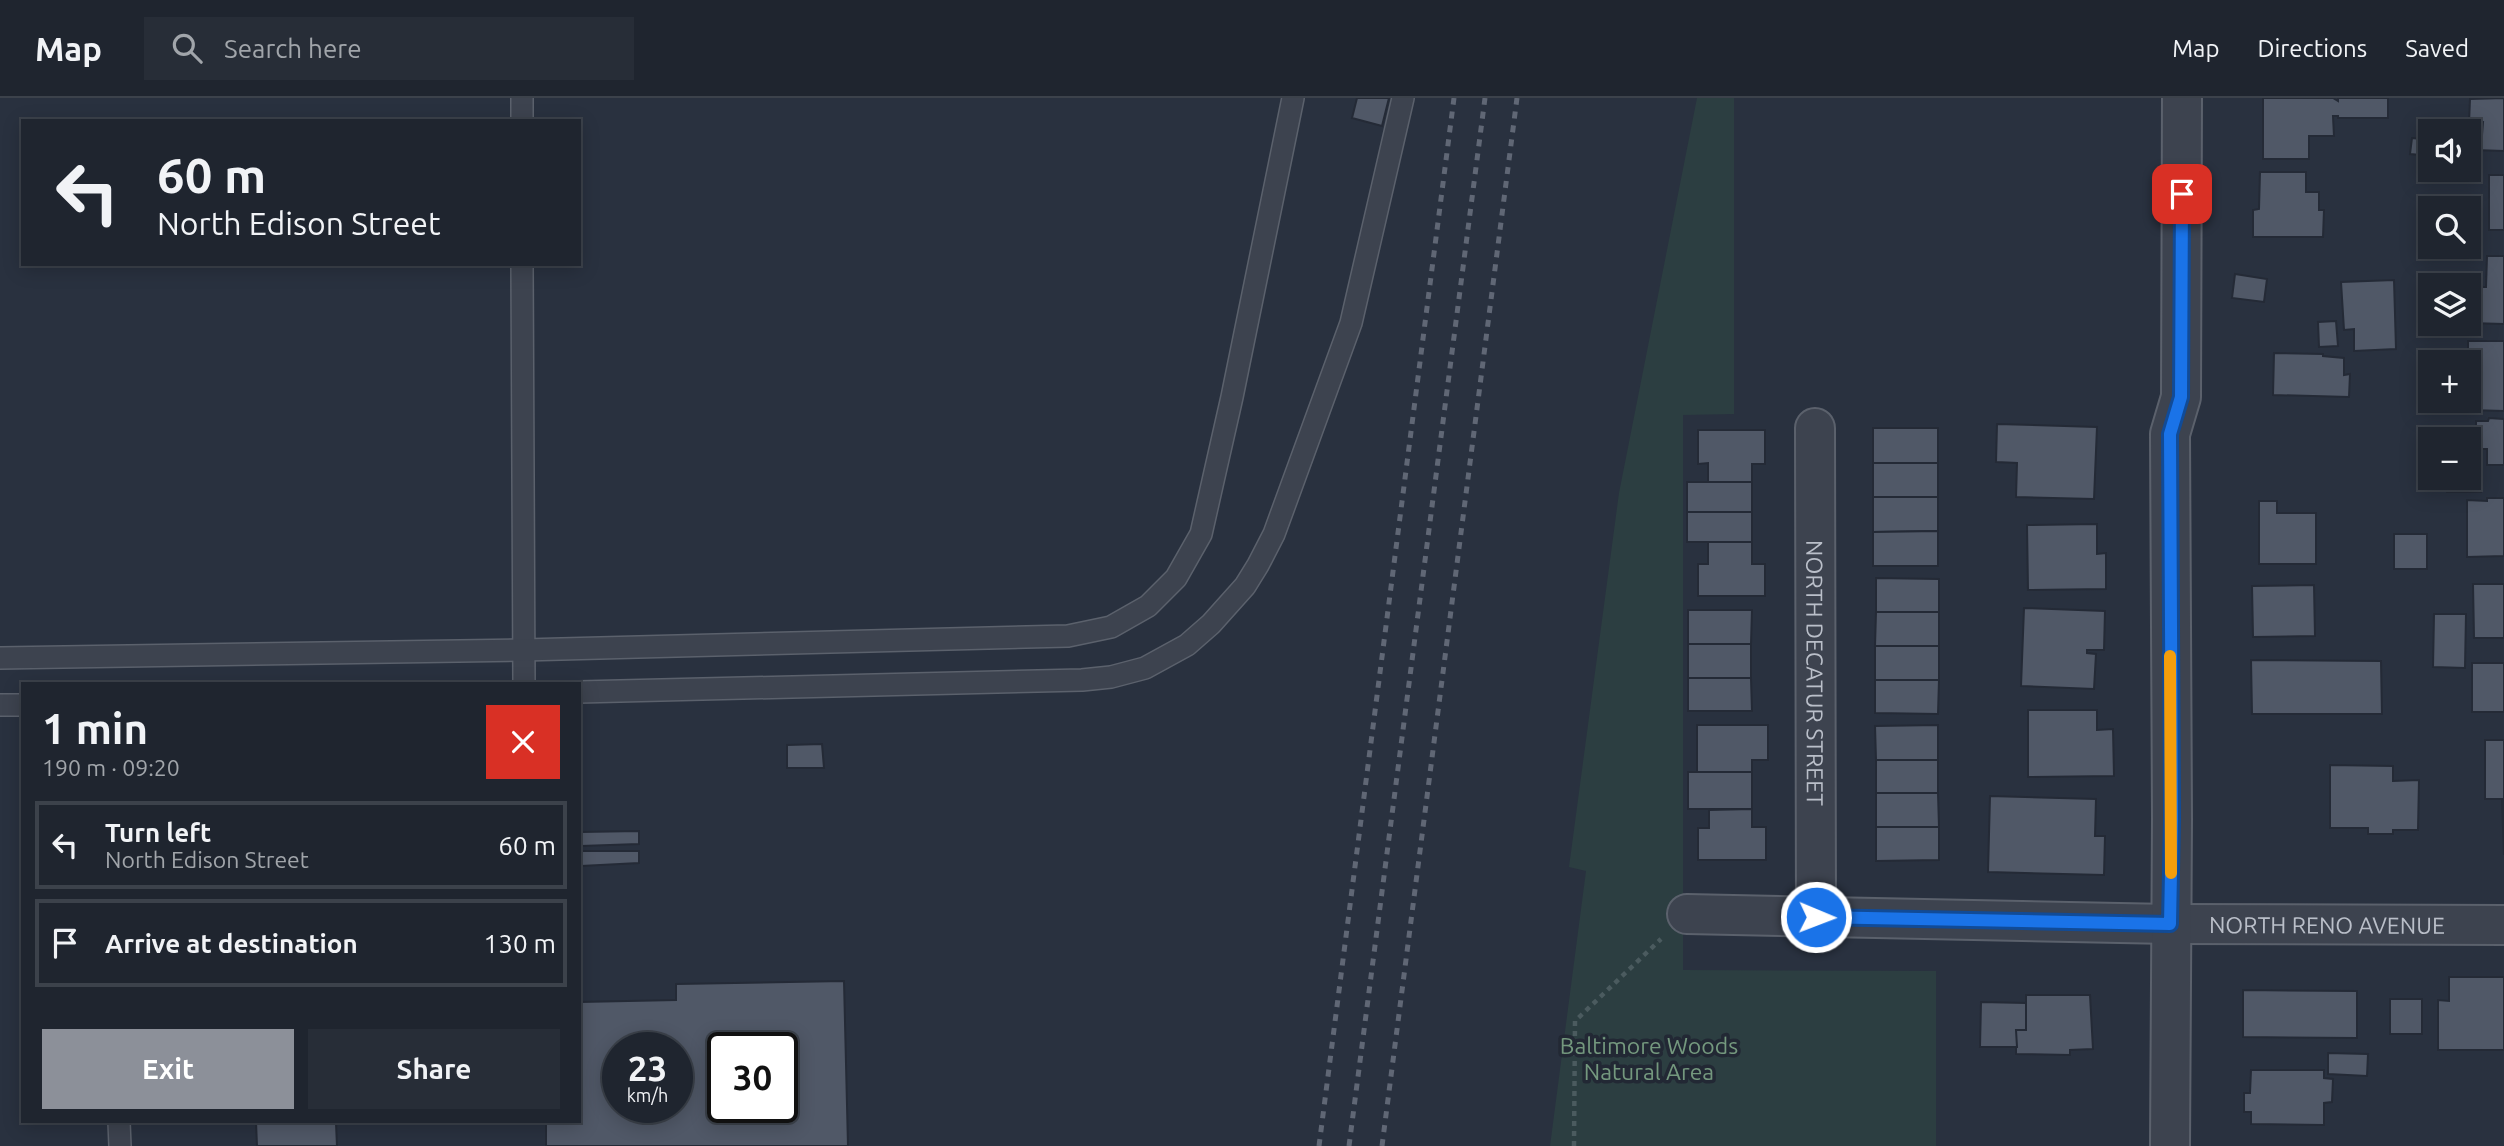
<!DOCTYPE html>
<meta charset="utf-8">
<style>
:root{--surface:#1f252f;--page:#272d37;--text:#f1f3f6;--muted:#a1a5aa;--line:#3c424b;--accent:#8c9099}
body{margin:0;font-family:Ubuntu,sans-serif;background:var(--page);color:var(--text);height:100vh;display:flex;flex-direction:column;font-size:26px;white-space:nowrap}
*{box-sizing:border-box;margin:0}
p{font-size:23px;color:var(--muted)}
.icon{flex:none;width:38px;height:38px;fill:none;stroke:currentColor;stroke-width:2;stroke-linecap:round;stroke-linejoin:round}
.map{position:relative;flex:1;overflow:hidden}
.details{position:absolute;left:21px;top:584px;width:560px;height:441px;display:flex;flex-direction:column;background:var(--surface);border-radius:0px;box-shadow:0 4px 18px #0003,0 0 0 2px var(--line)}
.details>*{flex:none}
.top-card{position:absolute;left:21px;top:21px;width:560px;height:147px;border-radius:0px;box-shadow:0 4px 18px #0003,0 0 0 2px var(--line);background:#1f252f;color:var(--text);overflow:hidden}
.fabs{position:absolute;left:2418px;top:21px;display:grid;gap:14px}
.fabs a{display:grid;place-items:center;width:63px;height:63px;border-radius:0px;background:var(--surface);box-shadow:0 4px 18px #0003,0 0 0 2px var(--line);font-size:35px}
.speed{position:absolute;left:602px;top:934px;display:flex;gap:14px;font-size:35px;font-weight:700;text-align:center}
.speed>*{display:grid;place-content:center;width:91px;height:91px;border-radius:50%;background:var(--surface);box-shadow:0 4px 18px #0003,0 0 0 2px var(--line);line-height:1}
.speed small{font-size:18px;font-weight:400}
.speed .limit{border:4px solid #111;border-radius:10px;background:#fff;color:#111}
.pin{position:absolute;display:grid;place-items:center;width:60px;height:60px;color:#fff;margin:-30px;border-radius:14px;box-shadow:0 4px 10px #0006}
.me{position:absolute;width:77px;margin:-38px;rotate:91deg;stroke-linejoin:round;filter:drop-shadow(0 0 5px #0008)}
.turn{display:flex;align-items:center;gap:24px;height:147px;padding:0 21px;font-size:32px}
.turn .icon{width:91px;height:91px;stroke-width:2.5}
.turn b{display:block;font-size:49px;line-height:60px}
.round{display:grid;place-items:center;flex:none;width:74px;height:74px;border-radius:0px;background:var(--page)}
.head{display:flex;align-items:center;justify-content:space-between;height:119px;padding:0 21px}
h1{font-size:42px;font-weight:600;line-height:52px}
.button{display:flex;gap:14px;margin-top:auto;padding:14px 21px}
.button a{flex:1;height:80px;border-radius:0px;background:var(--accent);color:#fff;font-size:28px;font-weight:600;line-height:80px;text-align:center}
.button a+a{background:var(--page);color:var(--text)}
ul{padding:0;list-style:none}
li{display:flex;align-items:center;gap:21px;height:88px;margin:0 14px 10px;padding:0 7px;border:4px solid var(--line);border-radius:0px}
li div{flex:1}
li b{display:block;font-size:26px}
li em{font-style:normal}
header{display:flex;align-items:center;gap:42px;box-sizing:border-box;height:98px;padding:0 35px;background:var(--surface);border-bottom:2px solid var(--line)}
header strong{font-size:33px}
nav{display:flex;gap:38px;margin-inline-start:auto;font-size:24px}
.search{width:490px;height:63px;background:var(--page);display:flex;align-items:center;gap:18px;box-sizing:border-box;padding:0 24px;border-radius:0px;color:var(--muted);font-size:26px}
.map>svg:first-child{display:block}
.green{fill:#2c3e41}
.building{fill:#505867;stroke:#242a36;stroke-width:2;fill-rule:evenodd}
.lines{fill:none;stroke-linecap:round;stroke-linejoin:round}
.lane-casing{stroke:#5b616c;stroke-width:24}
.street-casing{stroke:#5b616c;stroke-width:42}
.path{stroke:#4b5b5f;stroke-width:4.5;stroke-dasharray:5 5;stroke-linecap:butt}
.lane{stroke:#3d434f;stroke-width:21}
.street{stroke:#3d434f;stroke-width:38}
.rail{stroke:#606775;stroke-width:5;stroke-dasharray:7 7;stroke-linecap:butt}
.route-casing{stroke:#114b97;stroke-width:18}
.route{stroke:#1a73e8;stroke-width:12}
.slow{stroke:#f59e0b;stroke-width:12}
.labels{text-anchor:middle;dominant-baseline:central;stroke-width:7;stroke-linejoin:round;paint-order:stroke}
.street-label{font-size:23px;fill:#babfc9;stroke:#222834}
.park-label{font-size:23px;fill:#74987e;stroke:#222834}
</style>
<header>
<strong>Map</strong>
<div class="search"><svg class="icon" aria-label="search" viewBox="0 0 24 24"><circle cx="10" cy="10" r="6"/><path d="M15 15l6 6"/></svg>Search here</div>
<nav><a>Map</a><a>Directions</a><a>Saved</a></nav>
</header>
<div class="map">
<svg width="2504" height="1048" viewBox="0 0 2504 1048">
<rect width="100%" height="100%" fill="#29313f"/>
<!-- green -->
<polygon class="green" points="1697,0 1734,0 1734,316 1683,317 1683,872 1936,873 1936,1048 1550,1048 1586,773 1569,769 1619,395"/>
<!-- building -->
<g class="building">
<polygon points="1357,0 1389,0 1382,28 1352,20"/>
<polygon points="2263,0 2333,0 2338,3 2338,0 2388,0 2388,20 2338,20 2338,18 2333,18 2334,38 2309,38 2309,61 2263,61"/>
<polygon points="2504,0 2504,53 2474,52 2475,37 2482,37 2483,24 2469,25 2470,1"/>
<polygon points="2412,40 2431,42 2431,58 2410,56"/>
<polygon points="2260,74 2306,74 2306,94 2319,94 2319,112 2324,112 2323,139 2253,139 2253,112 2259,111"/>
<rect x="2489" y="77" width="15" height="55"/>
<polygon points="2487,158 2504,158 2504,226 2469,225 2469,189 2486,189"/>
<polygon points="2235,176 2267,181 2264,204 2232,200"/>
<polygon points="2394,182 2396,251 2354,253 2354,231 2344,232 2341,184"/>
<polygon points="2336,223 2338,248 2319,249 2318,224"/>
<polygon points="2468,243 2504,243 2504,313 2468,312"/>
<polygon points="2274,255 2323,256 2323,258 2344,260 2344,277 2350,276 2349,299 2273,297"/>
<polygon points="2489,320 2504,321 2504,367 2487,367 2487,351 2476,351 2476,323 2488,323"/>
<polygon points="1997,326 2097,329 2094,401 2016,399 2017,365 1996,364"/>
<rect x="1873" y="330" width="65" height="35"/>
<polygon points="1698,332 1765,332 1765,366 1752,366 1752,384 1708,384 1708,365 1698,366"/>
<rect x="1873" y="365" width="65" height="34"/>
<polygon points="2469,369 2481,369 2481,394 2447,394 2447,380 2469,380"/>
<rect x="1687" y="384" width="65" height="30"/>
<polygon points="1873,399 1938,399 1938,433 1873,434"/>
<polygon points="2487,400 2504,400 2504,458 2467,459 2467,402 2487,403"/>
<polygon points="2259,403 2277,403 2277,415 2316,415 2316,466 2259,466"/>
<rect x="1687" y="414" width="65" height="30"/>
<polygon points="2097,426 2097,456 2106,455 2106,491 2028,492 2027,427"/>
<polygon points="1938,433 1938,468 1873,468 1873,434"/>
<rect x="2394" y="436" width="33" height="35"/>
<polygon points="1708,444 1752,444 1752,466 1765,466 1765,498 1698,498 1698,466 1708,466"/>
<polygon points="1876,480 1939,481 1939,514 1876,514"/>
<polygon points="2473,486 2504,486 2504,540 2474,540"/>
<polygon points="2314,487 2315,538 2253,539 2252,488"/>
<polygon points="2024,510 2105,513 2104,552 2087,552 2087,555 2096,556 2094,591 2021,588"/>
<polygon points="1688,512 1752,512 1751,546 1688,546"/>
<polygon points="1876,514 1939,514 1939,548 1875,548"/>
<polygon points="2434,516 2466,516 2465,570 2433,569"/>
<rect x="1688" y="546" width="63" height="34"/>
<rect x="1875" y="548" width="64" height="34"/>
<polygon points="2251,562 2381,563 2382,616 2252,616"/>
<rect x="2472" y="565" width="32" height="49"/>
<polygon points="1688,580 1751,580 1752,613 1688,613"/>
<polygon points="1875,582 1939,582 1938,616 1875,615"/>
<polygon points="2028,612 2097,612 2097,632 2113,631 2114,678 2028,679"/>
<polygon points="1697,627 1768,627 1768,662 1752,662 1752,674 1697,674"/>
<polygon points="1938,627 1938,662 1876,662 1875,628"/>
<polygon points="2485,642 2504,642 2504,757 2502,701 2485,701"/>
<polygon points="822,646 824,670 787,670 787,647"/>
<rect x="1876" y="662" width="62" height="33"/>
<polygon points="2330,667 2393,668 2393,683 2419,682 2418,732 2393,732 2393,736 2368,736 2368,730 2330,730"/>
<rect x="1688" y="674" width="64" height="37"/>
<polygon points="1876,695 1938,695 1939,729 1876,729"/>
<polygon points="1990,698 2096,701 2095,738 2105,738 2104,777 1988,774"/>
<polygon points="1752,711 1752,729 1766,729 1766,762 1698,762 1698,730 1709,730 1709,712"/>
<polygon points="1876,729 1939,729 1939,762 1876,763"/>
<polygon points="639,733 639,746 581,748 580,734"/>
<polygon points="581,753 639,753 639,765 581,768"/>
<polygon points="2449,879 2504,879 2504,952 2438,952 2438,902 2449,903"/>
<path d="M844,883L848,1048H546V1024H579V904L676,902V886ZM618,950H677V1010H618ZM723,950H782V1010H723Z"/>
<polygon points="2243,892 2357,893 2357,940 2243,939"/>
<polygon points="2026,897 2090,897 2093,951 2070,952 2070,957 2016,956 2016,932 2026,932"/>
<rect x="2390" y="901" width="32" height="35"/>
<polygon points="1981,904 2026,905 2026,932 2016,932 2017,949 1980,949"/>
<polygon points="2328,955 2368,956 2367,978 2328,976"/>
<polygon points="2251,972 2324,972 2324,980 2333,981 2332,1004 2324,1005 2324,1027 2251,1026 2251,1014 2244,1014 2244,995 2250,995"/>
<polygon points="256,1024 360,1024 360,1025 336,1025 337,1048 257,1048"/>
</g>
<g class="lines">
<!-- lane casing -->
<g class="lane-casing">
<g id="lane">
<polyline points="522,0 522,23"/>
<polyline points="522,166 524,586"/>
<polyline points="0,560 523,552 1068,538 1111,529 1148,508 1176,480 1201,436 1232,299 1293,0"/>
<polyline points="579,594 1082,582 1111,579 1145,570 1187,547 1211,526 1245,488 1258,467 1274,436 1351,225 1403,0"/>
<polyline points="0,607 23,607"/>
<polyline points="119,1024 120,1048"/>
</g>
</g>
<!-- street casing -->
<g class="street-casing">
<g id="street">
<path id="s1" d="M1815,330L1816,819"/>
<path id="s2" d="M1687,816L2170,826L2504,827"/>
<polyline points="2170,1048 2172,721 2170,336 2181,299 2182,0"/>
</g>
</g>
<!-- path -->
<polyline class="path" points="1574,1048 1575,923 1661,841"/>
<!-- lane -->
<use href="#lane" class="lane"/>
<!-- street -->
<use href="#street" class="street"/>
<!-- rail -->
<g class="rail">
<polyline points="1319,1048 1454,0"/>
<polyline points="1349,1048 1485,0"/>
<polyline points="1382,1048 1517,0"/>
</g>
</g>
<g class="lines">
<!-- route casing -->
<g class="route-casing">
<polyline id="route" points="1816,819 2170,826 2172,721 2170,336 2181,299 2182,96"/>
</g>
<!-- route -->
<use href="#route" class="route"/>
<!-- slow -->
<polyline class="slow" points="2170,558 2171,775"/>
</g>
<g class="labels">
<!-- street labels -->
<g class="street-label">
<text stroke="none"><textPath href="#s1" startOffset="245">NORTH DECATUR STREET</textPath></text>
<text stroke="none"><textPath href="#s2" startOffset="640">NORTH RENO AVENUE</textPath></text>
</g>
<!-- park labels -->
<g class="park-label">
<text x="1649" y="947">Baltimore Woods<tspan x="1649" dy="26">Natural Area</tspan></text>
</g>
</g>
</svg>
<div class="fabs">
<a><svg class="icon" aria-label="sound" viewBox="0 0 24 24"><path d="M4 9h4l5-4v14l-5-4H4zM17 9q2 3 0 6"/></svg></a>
<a><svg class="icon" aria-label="search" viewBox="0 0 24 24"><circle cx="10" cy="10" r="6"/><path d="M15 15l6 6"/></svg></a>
<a><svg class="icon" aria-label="layers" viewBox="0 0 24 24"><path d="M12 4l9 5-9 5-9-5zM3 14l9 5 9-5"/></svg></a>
<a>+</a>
<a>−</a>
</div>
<div class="speed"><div>23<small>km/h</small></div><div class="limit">30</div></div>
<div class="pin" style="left:2182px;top:96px;background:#d93025"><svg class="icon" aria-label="arrive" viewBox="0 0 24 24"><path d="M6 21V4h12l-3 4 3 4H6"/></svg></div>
<svg class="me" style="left:1816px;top:819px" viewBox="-20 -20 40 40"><circle r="17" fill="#1a73e8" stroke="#fff" stroke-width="3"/><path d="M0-11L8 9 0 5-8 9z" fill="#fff"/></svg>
<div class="top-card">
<div class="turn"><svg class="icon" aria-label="left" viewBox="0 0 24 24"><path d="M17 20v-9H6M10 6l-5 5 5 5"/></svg><div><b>60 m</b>North Edison Street</div></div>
</div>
<section class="details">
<div class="head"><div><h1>1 min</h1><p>190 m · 09:20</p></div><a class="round" style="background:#d93025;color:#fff"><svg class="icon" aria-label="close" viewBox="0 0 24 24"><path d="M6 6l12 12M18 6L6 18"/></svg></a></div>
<ul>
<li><svg class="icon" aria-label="left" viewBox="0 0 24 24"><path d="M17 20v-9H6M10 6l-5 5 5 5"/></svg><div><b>Turn left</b><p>North Edison Street</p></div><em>60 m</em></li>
<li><svg class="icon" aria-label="arrive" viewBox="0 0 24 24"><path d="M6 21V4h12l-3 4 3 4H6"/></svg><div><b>Arrive at destination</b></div><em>130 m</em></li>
</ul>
<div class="button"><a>Exit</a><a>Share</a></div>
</section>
</div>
